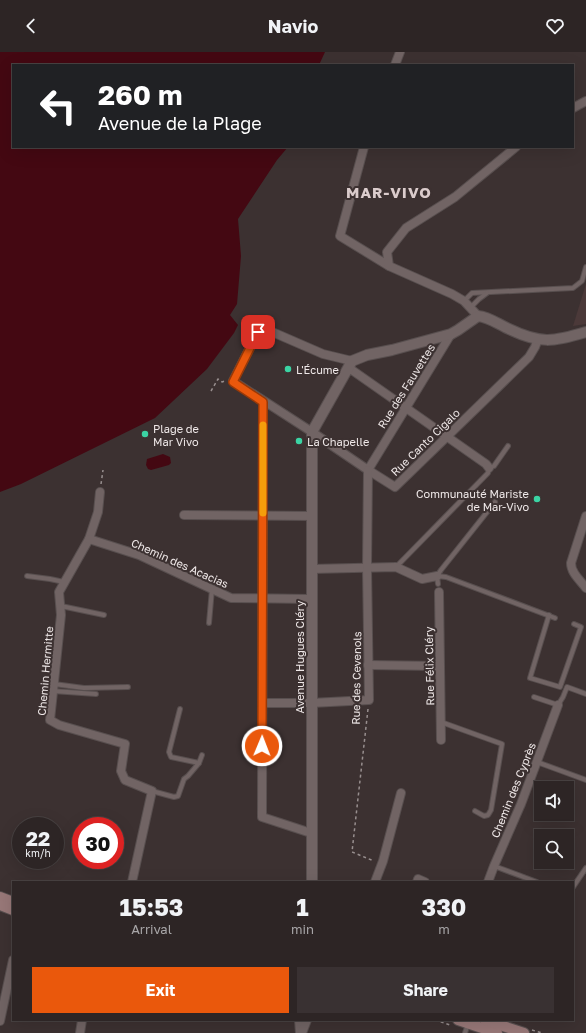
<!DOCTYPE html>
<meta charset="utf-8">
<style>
:root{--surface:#2d2525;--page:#393132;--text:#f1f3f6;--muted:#a7a5a7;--line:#484242;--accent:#ea580c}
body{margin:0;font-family:"Golos Text",sans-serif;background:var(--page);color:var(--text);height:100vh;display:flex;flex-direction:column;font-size:15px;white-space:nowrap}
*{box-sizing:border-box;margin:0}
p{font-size:13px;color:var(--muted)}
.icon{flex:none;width:22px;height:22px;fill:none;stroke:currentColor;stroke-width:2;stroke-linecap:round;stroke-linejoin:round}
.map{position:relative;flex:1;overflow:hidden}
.details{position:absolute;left:12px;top:829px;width:562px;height:140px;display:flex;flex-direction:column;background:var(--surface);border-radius:0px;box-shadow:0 4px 16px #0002,0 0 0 1px var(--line)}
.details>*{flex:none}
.top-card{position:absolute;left:12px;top:12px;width:562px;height:84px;border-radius:0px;box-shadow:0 4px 16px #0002,0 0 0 1px var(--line);background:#202124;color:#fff;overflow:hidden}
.controls{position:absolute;left:534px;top:729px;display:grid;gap:8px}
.controls a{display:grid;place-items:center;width:40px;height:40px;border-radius:0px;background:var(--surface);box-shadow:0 4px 16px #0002,0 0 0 1px var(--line);font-size:20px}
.speed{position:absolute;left:12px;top:765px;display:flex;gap:8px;font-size:20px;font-weight:700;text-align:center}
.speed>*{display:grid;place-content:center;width:52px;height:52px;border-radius:50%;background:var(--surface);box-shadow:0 4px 16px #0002,0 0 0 1px var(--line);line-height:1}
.speed small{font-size:10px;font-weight:400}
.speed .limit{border:6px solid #d22;background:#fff;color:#111}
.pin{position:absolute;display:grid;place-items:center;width:34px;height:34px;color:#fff;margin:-17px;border-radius:8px;box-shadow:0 2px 6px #0006}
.me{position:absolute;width:44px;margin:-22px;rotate:1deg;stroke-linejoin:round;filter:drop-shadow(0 0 3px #0008)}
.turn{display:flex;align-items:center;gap:14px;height:84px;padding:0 20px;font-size:18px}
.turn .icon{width:52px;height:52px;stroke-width:2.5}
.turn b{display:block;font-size:28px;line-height:34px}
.eta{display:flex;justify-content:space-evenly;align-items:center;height:68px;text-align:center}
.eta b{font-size:24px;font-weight:700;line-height:28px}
.button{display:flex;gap:8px;margin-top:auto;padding:8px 20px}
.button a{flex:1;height:46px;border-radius:0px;background:var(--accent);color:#fff;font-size:16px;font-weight:700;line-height:46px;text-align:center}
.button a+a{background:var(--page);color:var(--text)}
header{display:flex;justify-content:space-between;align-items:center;height:52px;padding:0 20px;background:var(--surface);font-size:18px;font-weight:700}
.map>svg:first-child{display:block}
.built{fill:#4b3939}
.water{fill:#440812}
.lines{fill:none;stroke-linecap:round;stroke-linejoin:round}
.service-casing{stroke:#584f4f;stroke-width:6}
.minor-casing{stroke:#584f4f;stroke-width:10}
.tertiary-casing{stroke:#584f4f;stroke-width:12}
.secondary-casing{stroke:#584f4f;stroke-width:12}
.path{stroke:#988f8f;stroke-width:1.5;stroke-dasharray:3 3;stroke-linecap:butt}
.service{stroke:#716464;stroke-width:4}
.minor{stroke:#716464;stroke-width:8}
.tertiary{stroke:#716464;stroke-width:10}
.secondary{stroke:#987878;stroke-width:10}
.route-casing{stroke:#983908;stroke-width:10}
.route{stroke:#ea580c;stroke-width:7}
.slow{stroke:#f59e0b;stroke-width:7}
.poi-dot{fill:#3bd4a4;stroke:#3c3131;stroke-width:1.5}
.labels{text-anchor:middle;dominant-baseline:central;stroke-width:4;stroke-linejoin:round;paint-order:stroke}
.poi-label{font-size:11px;fill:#efe8e8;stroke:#3c3131;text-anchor:start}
.street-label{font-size:11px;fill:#efe8e8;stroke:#3c3131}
.district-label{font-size:15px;font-weight:bold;letter-spacing:1px;fill:#dbcccc;stroke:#3c3131}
</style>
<header><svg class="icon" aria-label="back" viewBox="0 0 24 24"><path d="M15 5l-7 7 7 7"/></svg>Navio<svg class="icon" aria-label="heart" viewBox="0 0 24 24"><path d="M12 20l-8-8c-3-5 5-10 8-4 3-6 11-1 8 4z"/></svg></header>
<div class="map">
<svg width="586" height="981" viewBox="0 0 586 981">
<rect width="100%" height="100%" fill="#3c3131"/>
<!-- built -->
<polygon class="built" points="586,232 586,272 573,274"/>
<!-- water -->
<g class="water">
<polygon points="0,0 325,0 319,13 13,13 13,95 288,95 277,108 238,167 241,204 237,252 230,263 238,273 234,281 207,317 155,366 21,432 0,440"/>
<polygon points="163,402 170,405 171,411 169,413 151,418 148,417 146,413 147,407"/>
</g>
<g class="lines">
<!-- service casing -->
<g class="service-casing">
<g id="service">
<polyline points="464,249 472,241 573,236 582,229 586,215"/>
<polyline points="470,256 479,247 487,241"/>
<polyline points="396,515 488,421 489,416 494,414 508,394"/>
<polyline points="27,524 50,527 64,530"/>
<polyline points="437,524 446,525 555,566"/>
<polyline points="438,532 437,524 441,518 495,450"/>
<polyline points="61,554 104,563"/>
<polyline points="549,563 530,626 560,635 581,575 574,572"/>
<polyline points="209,571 212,537"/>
<polyline points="54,632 84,636 128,635"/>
<polyline points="53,639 96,642"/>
<polyline points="534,645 558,653 563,645 567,635 586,642"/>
<polyline points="180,657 169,700 171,705 199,711"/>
<polyline points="441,670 502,692 491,758 488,763 484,764 475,759"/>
<polyline points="537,710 586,728"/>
<polyline points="152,739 174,745 178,744 184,727 188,724 199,711 202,703"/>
<polyline points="494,814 537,830"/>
<polyline points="573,835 586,816"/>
<polyline points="465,981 468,972"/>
</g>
</g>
<!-- minor casing -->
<g class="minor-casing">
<g id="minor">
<polyline points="395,13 400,0"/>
<polyline points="573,56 586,49"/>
<polyline points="364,95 340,184 389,214"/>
<polyline points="478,264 464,249 452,242 389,214 387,200 406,176 455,145 516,95"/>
<polyline points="352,309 323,302 270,279 263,277 258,280 233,329 312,380 368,418 395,435 529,305 535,295 538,287"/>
<polyline points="349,316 486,412 489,416"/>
<polyline points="263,350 262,765 311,781"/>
<polyline points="368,418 451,282"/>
<polyline points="100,440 98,460 89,487 59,540 61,563 50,668 59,673 125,692 121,719 125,728 152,739 132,830"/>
<polyline points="184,463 312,464"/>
<path d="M586,464L571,511C571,521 580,528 586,536"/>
<polyline points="89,487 139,503 231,546 311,547"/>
<polyline points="311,517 396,515 422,527 437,524"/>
<polyline points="439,540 441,688"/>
<polyline points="368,613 439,614"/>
<polyline points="263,651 311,651 369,648 367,516 368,418"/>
<polyline points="375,830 383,809 401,741"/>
<polyline points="417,830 418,827 425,830"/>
<polyline points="488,830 494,814 521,752 558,653"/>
<polyline points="299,968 300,981"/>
<polyline points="0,969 13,908"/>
<polyline points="80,981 82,968"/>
<polyline points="302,981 307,968"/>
</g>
</g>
<!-- tertiary casing -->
<g class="tertiary-casing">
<path id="tertiary" d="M312,830V380L352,309L367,303L392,298L451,282L458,278L478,264C489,265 498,272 509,277C540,292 553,290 586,280"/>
</g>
<!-- secondary casing -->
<g class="secondary-casing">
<g id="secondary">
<polyline points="0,845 13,850"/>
<polyline points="0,853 13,858"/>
<polyline points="458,968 497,981"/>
<polyline points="485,968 524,981"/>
</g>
</g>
<!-- path -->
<g class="path">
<polyline points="211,339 218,327 222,330 225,329"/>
<polyline points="101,432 103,418"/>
<polyline points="368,657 352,800 374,809"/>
<polyline points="435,968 450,973"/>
<polyline points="532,978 542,981"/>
</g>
<!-- service -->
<use href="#service" class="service"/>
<!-- minor -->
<use href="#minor" class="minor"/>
<!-- tertiary -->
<use href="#tertiary" class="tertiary"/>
<!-- secondary -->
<use href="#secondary" class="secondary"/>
</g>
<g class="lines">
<!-- route casing -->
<g class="route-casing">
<polyline id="route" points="258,280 233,330 263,350 262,694"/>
</g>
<!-- route -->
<use href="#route" class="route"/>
<!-- slow -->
<polyline class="slow" points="263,461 263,373"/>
</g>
<!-- markers -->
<g class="poi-dot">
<circle cx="288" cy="317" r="4"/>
<circle cx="145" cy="382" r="4"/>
<circle cx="299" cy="389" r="4"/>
<circle cx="537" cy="447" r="4"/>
</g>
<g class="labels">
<!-- poi labels -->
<g class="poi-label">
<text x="296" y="317">L'Écume</text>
<text x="153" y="376">Plage de<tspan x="153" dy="13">Mar Vivo</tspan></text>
<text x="307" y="389">La Chapelle</text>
<text x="529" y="441" text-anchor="end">Communauté Mariste<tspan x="529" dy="13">de Mar-Vivo</tspan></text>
</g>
<!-- street labels -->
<g class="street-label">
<text transform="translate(406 334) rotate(-58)">Rue des Fauvettes</text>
<text transform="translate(425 390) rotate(-44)">Rue Canto Cigalo</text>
<text transform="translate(180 511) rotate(24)">Chemin des Acacias</text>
<text transform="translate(299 605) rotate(-90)">Avenue Hugues Cléry</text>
<text transform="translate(429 614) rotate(-91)">Rue Félix Cléry</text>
<text transform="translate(45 619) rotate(-85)">Chemin Hermitte</text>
<text transform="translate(356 626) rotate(-89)">Rue des Cevenols</text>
<text transform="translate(513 738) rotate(-68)">Chemin des Cyprès</text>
</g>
<!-- district labels -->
<g class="district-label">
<text x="389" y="140">MAR-VIVO</text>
</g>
</g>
</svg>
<div class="controls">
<a><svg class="icon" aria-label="sound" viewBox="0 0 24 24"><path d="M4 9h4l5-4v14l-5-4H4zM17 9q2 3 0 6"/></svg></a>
<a><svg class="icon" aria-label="search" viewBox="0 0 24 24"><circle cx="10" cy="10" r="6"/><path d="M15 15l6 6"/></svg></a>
</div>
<div class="speed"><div>22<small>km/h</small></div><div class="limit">30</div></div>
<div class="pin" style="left:258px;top:280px;background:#d93025"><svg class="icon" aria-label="arrive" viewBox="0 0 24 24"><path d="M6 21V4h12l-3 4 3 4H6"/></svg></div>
<svg class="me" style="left:262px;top:694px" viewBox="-20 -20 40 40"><circle r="17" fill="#ea580c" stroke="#fff" stroke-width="3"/><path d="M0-11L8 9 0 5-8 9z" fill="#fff"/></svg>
<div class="top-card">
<div class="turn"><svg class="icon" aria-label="left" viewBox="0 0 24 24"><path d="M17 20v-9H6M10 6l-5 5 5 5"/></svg><div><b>260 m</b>Avenue de la Plage</div></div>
</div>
<section class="details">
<div class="eta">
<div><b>15:53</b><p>Arrival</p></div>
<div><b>1</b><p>min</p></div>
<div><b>330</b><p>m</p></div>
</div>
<div class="button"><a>Exit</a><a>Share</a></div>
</section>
</div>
